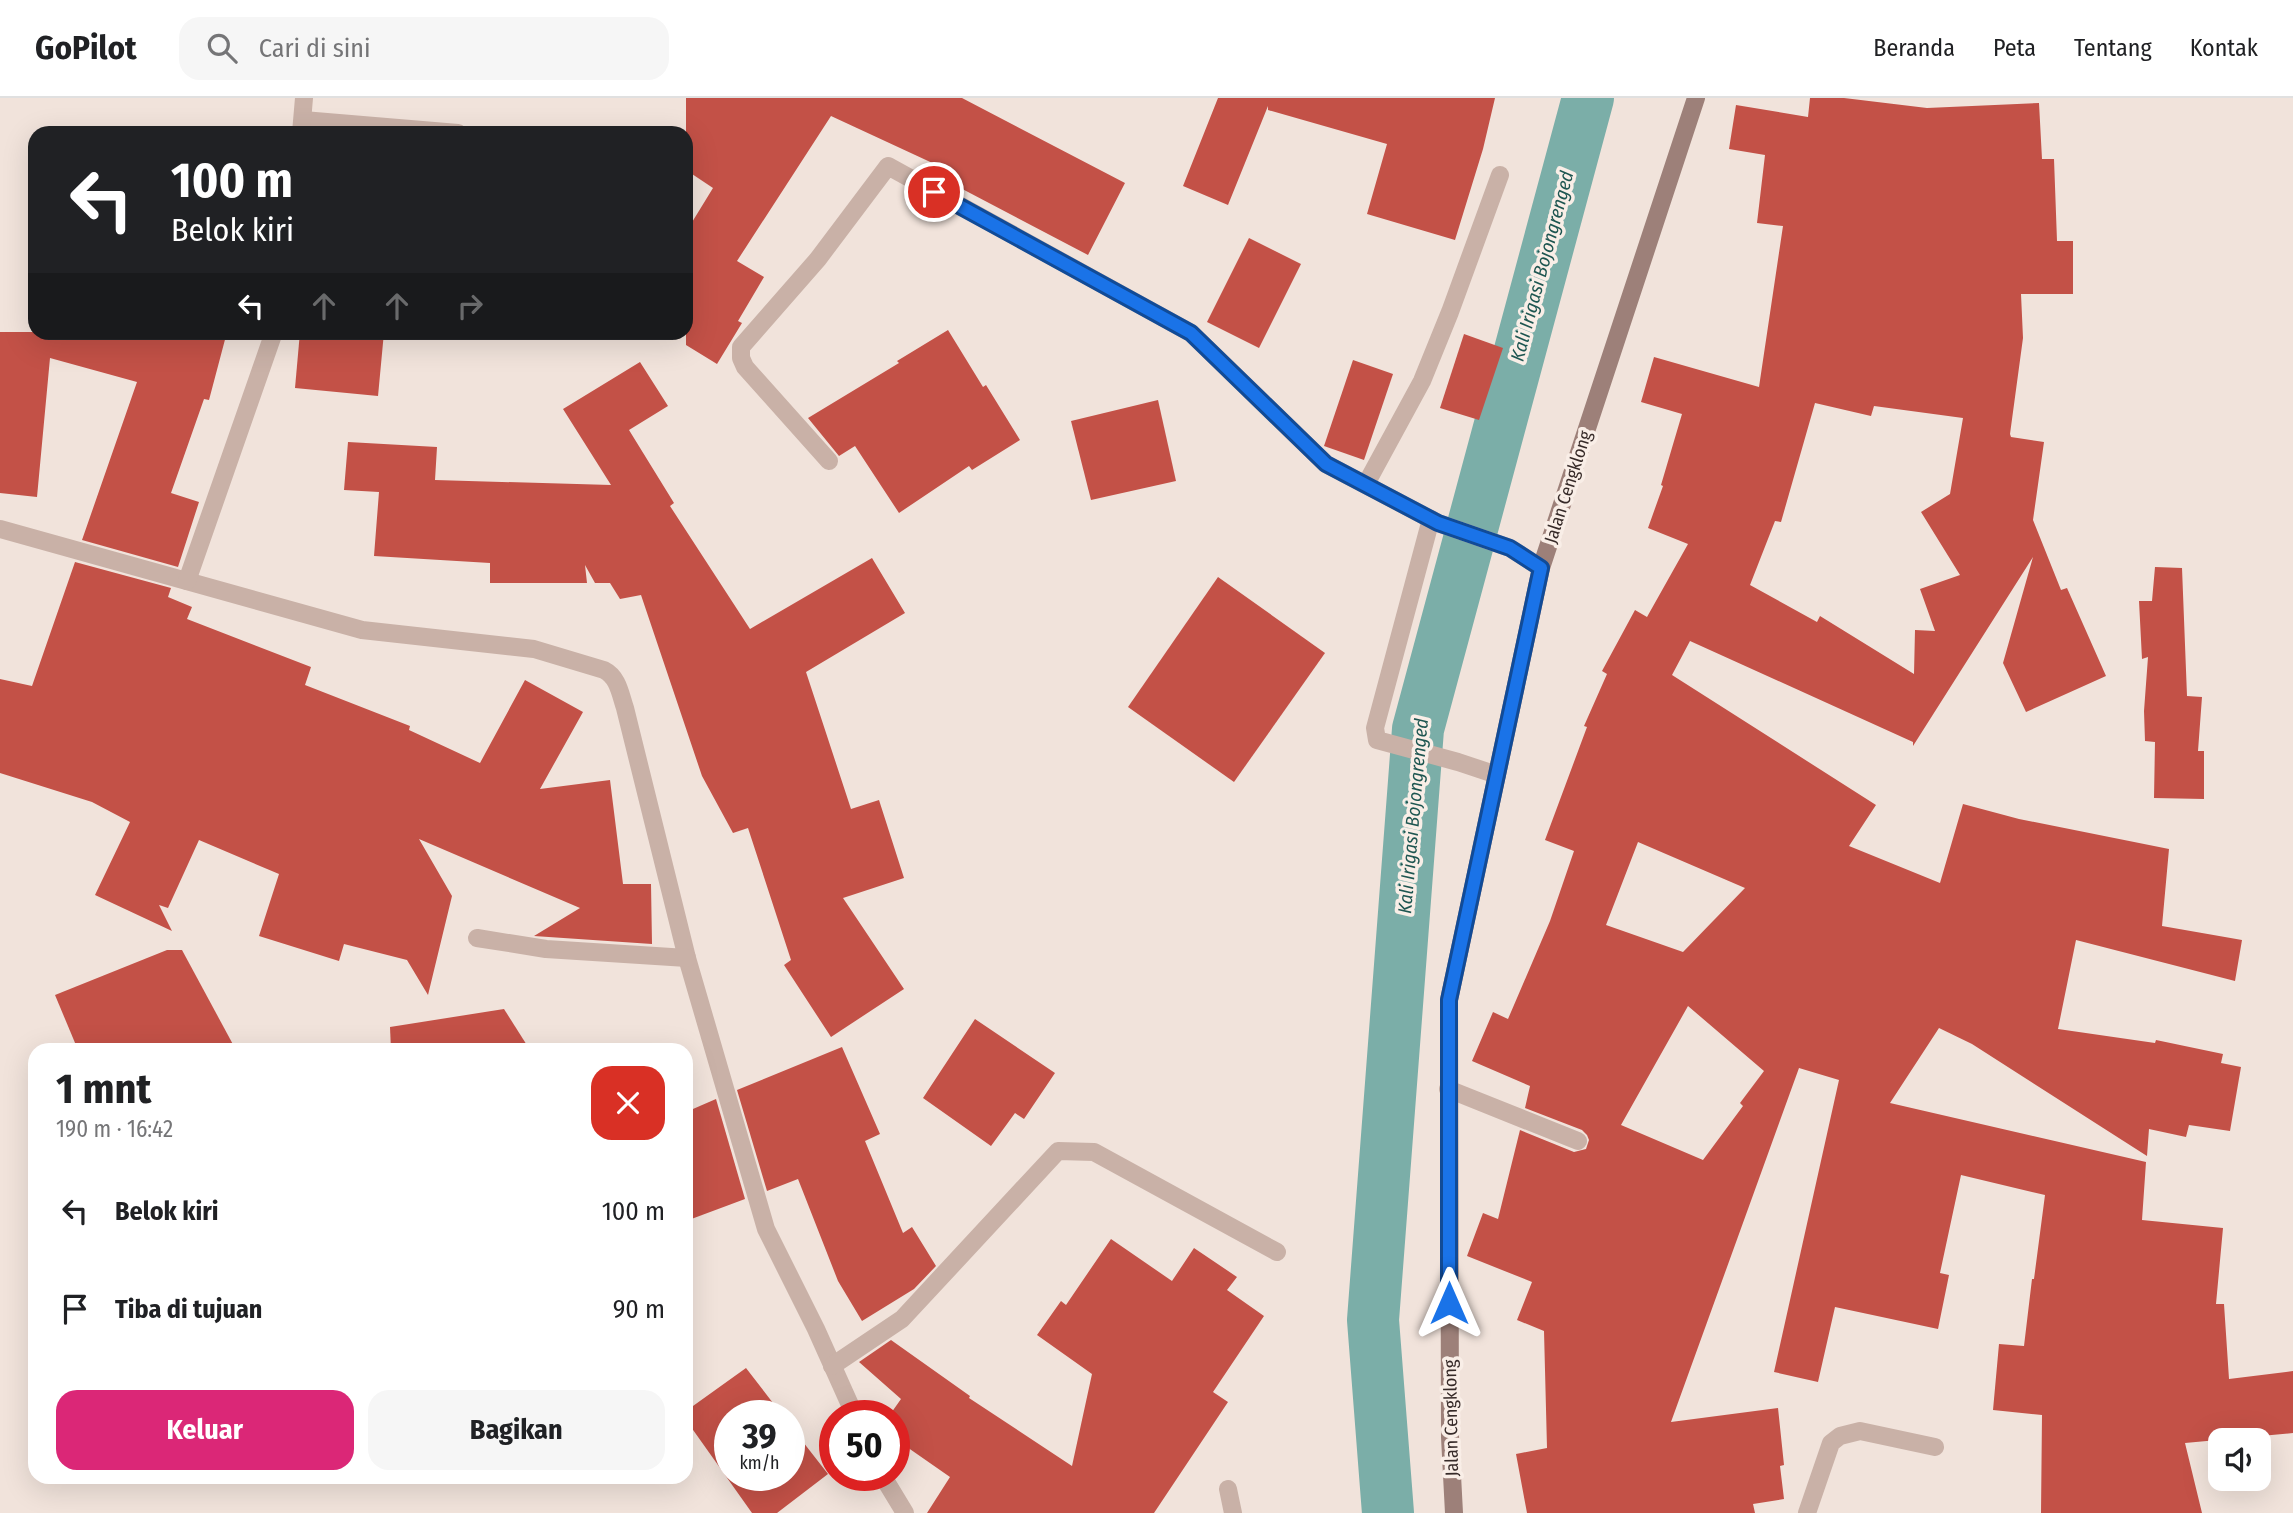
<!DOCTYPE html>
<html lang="id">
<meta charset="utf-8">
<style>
:root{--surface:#fff;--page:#f6f6f6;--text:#202124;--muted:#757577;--line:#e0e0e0;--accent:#db2777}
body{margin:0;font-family:"Fira Sans Condensed",sans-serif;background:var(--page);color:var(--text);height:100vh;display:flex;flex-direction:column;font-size:26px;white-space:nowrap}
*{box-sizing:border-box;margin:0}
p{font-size:23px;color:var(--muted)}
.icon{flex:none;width:38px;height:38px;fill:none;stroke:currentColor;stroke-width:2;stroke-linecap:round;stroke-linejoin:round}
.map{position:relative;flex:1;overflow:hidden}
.sheet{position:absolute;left:28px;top:945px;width:665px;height:441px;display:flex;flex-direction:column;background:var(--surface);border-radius:21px;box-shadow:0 7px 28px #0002}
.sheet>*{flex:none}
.guide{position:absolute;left:28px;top:28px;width:665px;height:214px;border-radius:21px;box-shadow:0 7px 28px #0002;background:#202124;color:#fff;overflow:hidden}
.tools{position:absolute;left:2208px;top:1330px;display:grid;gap:14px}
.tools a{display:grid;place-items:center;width:63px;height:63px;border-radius:14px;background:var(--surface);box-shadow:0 7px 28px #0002;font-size:35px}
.speed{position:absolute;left:714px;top:1302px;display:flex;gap:14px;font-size:35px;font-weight:700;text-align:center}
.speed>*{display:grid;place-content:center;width:91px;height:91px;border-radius:50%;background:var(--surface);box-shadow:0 7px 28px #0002;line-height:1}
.speed small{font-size:18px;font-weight:400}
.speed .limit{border:10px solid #d22;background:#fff;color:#111}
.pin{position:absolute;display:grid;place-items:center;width:60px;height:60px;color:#fff;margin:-30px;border:4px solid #fff;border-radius:50%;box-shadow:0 2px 7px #0007}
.me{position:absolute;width:77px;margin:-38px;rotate:0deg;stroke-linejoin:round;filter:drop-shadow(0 0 5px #0008)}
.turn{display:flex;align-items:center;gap:24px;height:147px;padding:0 28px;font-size:32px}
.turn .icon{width:91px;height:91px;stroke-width:2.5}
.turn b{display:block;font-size:49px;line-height:60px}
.lanes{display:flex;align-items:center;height:66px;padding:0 28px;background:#0003;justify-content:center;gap:35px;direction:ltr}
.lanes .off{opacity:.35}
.round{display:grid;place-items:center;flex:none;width:74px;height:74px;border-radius:21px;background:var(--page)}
.head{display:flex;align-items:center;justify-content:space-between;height:119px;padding:0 28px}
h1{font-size:42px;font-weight:700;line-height:52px}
.button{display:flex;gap:14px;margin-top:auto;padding:14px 28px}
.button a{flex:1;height:80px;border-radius:21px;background:var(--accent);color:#fff;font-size:28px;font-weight:700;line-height:80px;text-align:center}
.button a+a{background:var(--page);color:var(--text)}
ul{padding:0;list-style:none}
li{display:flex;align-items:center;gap:21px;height:98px;padding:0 28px}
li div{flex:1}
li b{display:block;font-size:26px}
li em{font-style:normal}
header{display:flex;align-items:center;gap:42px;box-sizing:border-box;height:98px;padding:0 35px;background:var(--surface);border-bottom:2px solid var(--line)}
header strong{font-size:33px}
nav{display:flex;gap:38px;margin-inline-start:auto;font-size:24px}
.search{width:490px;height:63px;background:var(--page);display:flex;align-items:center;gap:18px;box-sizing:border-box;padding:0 24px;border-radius:21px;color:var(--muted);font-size:26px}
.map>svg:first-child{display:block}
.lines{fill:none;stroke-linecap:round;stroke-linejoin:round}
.canal{stroke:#7baea8;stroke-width:52}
.building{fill:#c35147;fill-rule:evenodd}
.street{stroke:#c9b1a7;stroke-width:18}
.secondary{stroke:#9d8079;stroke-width:18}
.route-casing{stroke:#114b97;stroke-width:18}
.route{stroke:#1a73e8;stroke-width:12}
.labels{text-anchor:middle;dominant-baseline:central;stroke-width:7;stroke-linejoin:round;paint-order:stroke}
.street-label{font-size:18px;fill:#362a28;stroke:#f9eee7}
.water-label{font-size:19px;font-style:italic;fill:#1e5651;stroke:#f9eee7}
</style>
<header>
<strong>GoPilot</strong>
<div class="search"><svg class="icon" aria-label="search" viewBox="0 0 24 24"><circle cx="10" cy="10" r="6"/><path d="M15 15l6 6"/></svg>Cari di sini</div>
<nav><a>Beranda</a><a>Peta</a><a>Tentang</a><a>Kontak</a></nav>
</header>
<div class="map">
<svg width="2293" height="1415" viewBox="0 0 2293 1415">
<rect width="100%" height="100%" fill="#f1e3db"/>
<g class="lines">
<!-- canal -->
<polyline class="canal" points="1388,1415 1373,1222 1418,631 1588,0"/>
</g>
<!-- building -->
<g class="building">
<polygon points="686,0 962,0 1125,85 1088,157 949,84 954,75 831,18 737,163 764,179 738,223 742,225 717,266 686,247 686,134 713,90 686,72"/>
<polygon points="1218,0 1495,0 1483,51 1455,142 1367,116 1387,46 1268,12 1268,8 1228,107 1183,88"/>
<path d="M1810,0H1844L1927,10L2039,5L2042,61H2054L2057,143H2073V196H2021L2023,240L2010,336L2011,339L2044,344L2033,422L2061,492L2067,490L2106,578L2026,614L2003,565L2033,459L1913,648V644L1690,543L1672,577L1876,707L1849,748L1940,785L1963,706L2019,721L2169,751L2162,828L2242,842L2235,883L2076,842L2058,931L2155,945L2156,942L2223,956L2221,965L2241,969L2230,1033L2189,1027L2186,1039L2149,1031L2147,1058L1972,946L1939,930L1890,1005L2146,1064L2142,1122L2223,1130L2216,1206H2224L2229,1281L2293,1273V1335L2185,1345L2202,1415H2041L2042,1317L1993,1312L1999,1246L2024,1248L2032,1181H2034L2045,1097L1961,1077L1940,1175L1949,1177L1938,1231L1835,1209L1818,1284L1774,1274L1839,982L1799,970L1671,1324L1778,1310L1784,1367L1780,1368L1784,1401L1753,1406L1755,1415H1527L1516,1356L1547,1350L1544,1233L1517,1222L1532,1184L1467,1158L1483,1115L1498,1121L1520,1032L1574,1054L1586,1051L1589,1042L1587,1037L1582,1032L1525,1010L1530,988L1472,963L1493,914L1508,921L1550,823L1574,753L1545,742L1587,629L1584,628L1607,576L1602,573L1635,512L1647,519L1688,446L1648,430L1663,388L1661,387L1682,316L1641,304L1654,259L1759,289L1783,128L1757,125L1765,57L1729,51L1736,7L1808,19ZM1815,305L1871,318L1874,308L1963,320L1950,396L1921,414L1960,477L1920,491L1935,533L1915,532L1914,576L1820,518L1817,524L1750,487L1775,423L1781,424ZM1638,744L1745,790L1683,854L1606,827ZM1688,908L1764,973L1740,1005L1743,1008L1703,1062L1621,1027Z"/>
<polygon points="1249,140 1301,166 1259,250 1207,224"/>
<polygon points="948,232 983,289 986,287 1020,342 972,372 969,368 899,415 855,348 839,358 808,320 899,265 897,263"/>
<polygon points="0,234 227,234 209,302 204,301 171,395 199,404 178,469 82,442 137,284 50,260 37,399 0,395"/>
<polygon points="300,234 384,234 378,298 295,290"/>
<polygon points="1464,236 1503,250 1479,322 1440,310"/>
<polygon points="1353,262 1393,276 1364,362 1324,348"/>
<polygon points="640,264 668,308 629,332 674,405 670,408 750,531 872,460 905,515 806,574 851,711 879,702 904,780 843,800 904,891 831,939 784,867 791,862 748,730 733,735 702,678 641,497 620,501 610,485 595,485 585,467 587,485 490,485 490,465 374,458 379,394 344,392 348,344 437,349 435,382 611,387 563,311"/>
<polygon points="1158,302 1176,383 1091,402 1071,323"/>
<polygon points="75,464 171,490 168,499 192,509 187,521 311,569 305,587 410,628 409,632 480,665 525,582 583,614 540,691 610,682 623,786 651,786 652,846 534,838 580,810 419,741 452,798 428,897 407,862 344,846 339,863 259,838 279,776 199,742 168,810 159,807 172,833 95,797 130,724 92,704 0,675 0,581 32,588"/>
<polygon points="2155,469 2182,470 2187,598 2202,599 2198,653 2204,653 2204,701 2154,700 2155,644 2145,643 2144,613 2148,559 2142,561 2139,503 2152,503"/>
<polygon points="1218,479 1325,555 1234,684 1128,609"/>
<polygon points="167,852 182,852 236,952 78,952 55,897"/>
<polygon points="504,911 530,952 391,952 390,929"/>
<polygon points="975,921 1055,975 1024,1021 1015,1015 991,1048 923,1000"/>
<polygon points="842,949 880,1036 865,1043 903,1135 912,1129 936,1168 914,1191 862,1223 838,1183 798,1081 767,1093 737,992"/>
<polygon points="716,1001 745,1101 686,1123 686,1014"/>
<polygon points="1111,1141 1172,1183 1194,1150 1237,1179 1227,1192 1264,1218 1213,1294 1228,1304 1154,1415 927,1415 950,1379 894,1340 894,1318 889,1318 901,1301 859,1264 891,1242 970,1298 969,1300 1072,1368 1092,1276 1037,1237 1061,1203 1066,1207"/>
<polygon points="746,1270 783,1318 730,1318 730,1377 789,1377 789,1326 828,1376 777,1415 752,1415 686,1322 686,1313"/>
</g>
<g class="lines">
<!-- street -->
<g class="street">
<polyline points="303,22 458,35"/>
<polyline points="301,35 304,0"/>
<polyline points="829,363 745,269 741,260 741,249 818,161 888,68 1191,235 1326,366 1438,425 1510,450 1541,470"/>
<polyline points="1366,386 1422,283 1450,214 1500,77"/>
<polyline points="1431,421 1375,630 1377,642 1458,664 1497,677"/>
<path d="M0,431L362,532L534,551L604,572C618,579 620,595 625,610L687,860L766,1131L816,1231L855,1318"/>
<polyline points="187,483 274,234"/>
<polyline points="477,840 546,851 687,860"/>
<polyline points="1448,991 1578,1043"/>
<polyline points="832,1268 902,1221 1058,1053 1094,1054 1277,1154"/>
<polyline points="882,1377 905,1415"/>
<polyline points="1228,1391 1233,1415"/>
<polyline points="1807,1415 1831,1345 1840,1338 1860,1333 1935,1349"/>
</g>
<!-- secondary -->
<polyline class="secondary" points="1454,1415 1450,1339 1449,902 1541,470 1696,0"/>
</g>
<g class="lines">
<!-- route casing -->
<g class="route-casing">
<polyline id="route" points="934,94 1191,235 1326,366 1438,425 1510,450 1541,470 1449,902 1449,1205"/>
</g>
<!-- route -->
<use href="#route" class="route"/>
</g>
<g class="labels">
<!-- street labels -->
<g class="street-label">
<text transform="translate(1568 389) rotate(-72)">Jalan Cengklong</text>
<text transform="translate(1451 1320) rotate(-91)">Jalan Cengklong</text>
</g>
<!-- water labels -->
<g class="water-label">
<text transform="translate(1542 168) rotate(-75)">Kali Irigasi Bojongrenged</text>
<text transform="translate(1413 718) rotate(-85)">Kali Irigasi Bojongrenged</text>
</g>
</g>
</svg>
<div class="tools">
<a><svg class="icon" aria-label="sound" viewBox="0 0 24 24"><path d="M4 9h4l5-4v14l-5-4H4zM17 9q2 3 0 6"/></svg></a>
</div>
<div class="speed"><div>39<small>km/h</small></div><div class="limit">50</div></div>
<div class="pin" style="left:934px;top:94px;background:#d93025"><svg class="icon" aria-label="arrive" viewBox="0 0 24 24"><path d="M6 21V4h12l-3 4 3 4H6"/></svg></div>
<svg class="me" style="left:1449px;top:1205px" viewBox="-20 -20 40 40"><path d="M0-17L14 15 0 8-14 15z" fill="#1a73e8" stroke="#fff" stroke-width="4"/></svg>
<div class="guide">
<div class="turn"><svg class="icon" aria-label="left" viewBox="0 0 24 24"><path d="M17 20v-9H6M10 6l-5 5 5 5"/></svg><div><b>100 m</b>Belok kiri</div></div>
<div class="lanes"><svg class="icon" aria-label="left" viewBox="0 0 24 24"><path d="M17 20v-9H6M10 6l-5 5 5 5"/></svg><svg class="icon off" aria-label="ahead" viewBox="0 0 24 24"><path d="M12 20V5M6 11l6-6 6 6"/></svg><svg class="icon off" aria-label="ahead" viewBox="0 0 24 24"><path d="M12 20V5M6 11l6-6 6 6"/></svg><svg class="icon off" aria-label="right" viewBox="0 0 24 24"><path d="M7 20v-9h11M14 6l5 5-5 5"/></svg></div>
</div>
<section class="sheet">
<div class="head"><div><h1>1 mnt</h1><p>190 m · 16:42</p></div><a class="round" style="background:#d93025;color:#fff"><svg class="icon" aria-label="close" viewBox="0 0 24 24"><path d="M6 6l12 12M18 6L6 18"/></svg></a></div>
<ul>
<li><svg class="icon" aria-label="left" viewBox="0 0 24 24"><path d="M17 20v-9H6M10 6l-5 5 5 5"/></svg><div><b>Belok kiri</b></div><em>100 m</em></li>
<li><svg class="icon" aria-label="arrive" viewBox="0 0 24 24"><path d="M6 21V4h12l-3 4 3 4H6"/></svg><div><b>Tiba di tujuan</b></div><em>90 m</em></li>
</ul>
<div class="button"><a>Keluar</a><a>Bagikan</a></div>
</section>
</div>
